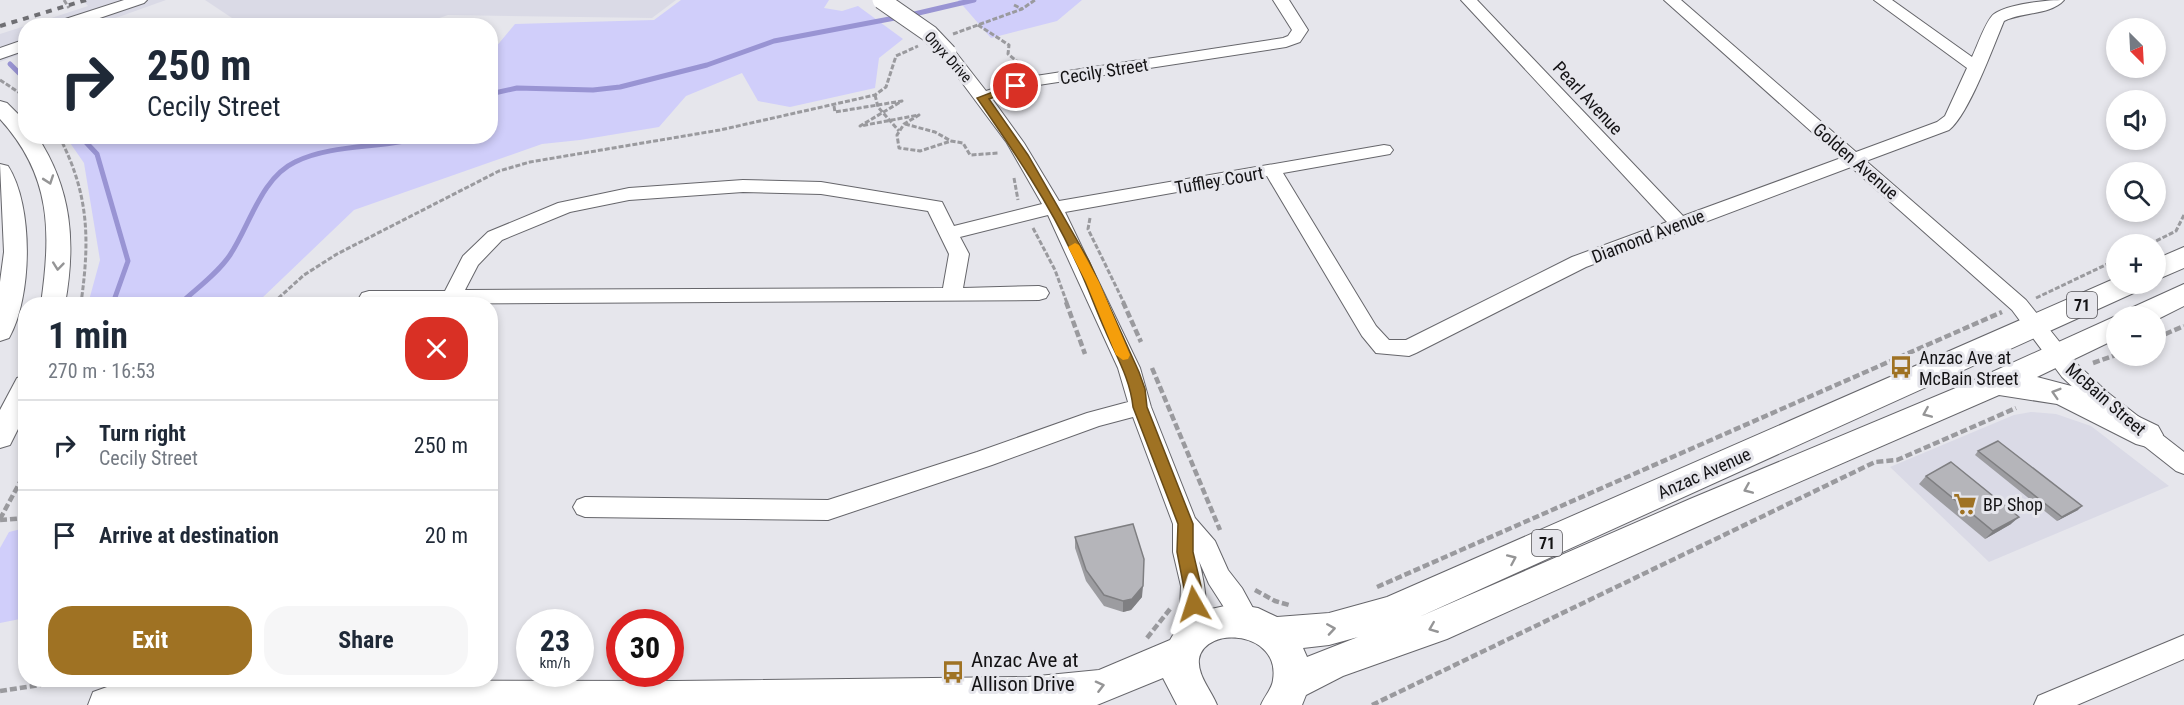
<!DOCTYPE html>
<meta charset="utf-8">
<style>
:root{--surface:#fff;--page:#f6f6f7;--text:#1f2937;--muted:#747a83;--line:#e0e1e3;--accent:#9f7223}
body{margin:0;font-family:"Roboto Condensed",sans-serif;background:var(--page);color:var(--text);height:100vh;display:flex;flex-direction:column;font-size:22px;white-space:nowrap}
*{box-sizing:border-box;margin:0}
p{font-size:20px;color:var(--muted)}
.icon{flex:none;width:33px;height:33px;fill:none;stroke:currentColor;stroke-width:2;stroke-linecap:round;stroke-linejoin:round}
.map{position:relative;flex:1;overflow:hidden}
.panel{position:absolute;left:18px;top:297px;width:480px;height:390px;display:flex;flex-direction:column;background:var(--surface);border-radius:24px;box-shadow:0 3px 9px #0003}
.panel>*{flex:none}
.guide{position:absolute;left:18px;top:18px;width:480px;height:126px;border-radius:24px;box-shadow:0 3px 9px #0003;background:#fff;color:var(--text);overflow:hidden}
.needle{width:39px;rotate:156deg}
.tools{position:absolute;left:2106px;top:18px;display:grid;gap:12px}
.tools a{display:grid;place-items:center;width:60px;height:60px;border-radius:50%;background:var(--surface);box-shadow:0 3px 9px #0003;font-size:30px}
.speed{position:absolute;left:516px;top:609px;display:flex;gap:12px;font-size:30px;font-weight:700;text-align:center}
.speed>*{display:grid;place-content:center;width:78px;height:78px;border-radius:50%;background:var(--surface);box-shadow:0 3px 9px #0003;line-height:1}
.speed small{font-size:15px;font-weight:400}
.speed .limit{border:9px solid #d22;background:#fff;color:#111}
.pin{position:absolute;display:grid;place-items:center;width:51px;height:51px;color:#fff;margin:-26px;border:3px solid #fff;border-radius:50%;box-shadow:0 2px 6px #0007}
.me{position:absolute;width:66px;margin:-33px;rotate:354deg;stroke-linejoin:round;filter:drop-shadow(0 0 4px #0008)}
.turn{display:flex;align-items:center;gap:21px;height:126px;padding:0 30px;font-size:27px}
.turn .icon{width:78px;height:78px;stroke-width:2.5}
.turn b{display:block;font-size:42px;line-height:51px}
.round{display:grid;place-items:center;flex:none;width:63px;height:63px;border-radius:24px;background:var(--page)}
.summary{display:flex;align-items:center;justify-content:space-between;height:102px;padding:0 30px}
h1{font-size:36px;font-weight:700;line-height:45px}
.cta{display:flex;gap:12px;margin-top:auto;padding:12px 30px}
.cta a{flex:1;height:69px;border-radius:24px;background:var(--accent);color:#fff;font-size:24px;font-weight:700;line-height:69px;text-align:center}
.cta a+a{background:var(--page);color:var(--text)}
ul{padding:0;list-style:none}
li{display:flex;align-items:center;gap:18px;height:90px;padding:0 30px;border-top:2px solid var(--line)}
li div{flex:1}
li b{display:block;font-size:22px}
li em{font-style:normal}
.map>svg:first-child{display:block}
.built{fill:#dadae6}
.green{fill:#d0cefa}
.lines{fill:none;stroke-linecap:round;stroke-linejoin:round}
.stream-far1{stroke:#9994d3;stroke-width:5}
.stream{stroke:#9994d3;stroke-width:7}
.minor-casing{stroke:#66666b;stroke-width:2}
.major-casing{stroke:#66666b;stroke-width:2}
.highway-casing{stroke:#66666b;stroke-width:2}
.path-far1{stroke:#9a9a9e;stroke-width:3;stroke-dasharray:5 2;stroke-linecap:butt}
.path{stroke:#9a9a9e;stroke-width:4.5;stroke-dasharray:7 3;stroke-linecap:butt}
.minor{fill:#fff;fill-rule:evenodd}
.major{fill:#fff;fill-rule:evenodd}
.highway{fill:#fff;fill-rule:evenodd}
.rail{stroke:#6f6f73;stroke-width:4;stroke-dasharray:6 6;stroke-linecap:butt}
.minor-bridge-casing{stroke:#66666b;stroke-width:19;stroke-linecap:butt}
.minor-bridge{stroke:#fff;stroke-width:17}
.wall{fill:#9c9ca0}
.shaded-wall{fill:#7f7f82}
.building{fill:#b5b5ba;stroke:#7f7f82;stroke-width:1.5}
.oneway{stroke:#959596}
.route{fill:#9f7223;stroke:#674a17;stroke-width:1.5}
.slow{fill:#f59e0b}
.labels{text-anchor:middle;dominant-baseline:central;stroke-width:6;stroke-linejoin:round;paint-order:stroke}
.far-street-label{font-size:15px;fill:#141315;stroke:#e6e6ec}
.shield{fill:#e6e6ec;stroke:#535256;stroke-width:1.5}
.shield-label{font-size:16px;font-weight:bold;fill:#141315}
.street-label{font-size:18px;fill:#141315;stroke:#e6e6ec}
.poi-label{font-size:18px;fill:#141315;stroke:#e6e6ec;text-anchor:start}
.near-poi-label{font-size:21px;fill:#141315;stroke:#e6e6ec;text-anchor:start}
</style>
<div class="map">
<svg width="2184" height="705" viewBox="0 0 2184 705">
<rect width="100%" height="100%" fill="#e6e6ec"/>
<!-- built -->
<g class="built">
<polygon points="83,0 166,0 96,25 27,26 88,6"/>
<polygon points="205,0 676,0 652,18 448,15 419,25 235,26 235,20"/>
<polygon points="25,26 25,52 0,62 0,34"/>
<polygon points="2031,412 2056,414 2091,426 2169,486 1989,562 1890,467 2014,415"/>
</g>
<!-- green -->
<g class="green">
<polygon points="681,0 829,0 824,8 842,11 858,6 903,39 879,58 875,88 790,107 758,101 742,73 686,96 659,127 580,140 542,144 354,210 261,299 245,304 88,304 100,260 84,163 66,137 490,136 491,49 495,48 515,24 654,20"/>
<polygon points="958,0 1082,0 1057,21 991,38"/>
<polygon points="25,528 25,618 0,623 0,548 9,532"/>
</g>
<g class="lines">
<!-- stream-far1 -->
<g class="stream-far1">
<polyline points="910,15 974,0"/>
<polyline points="10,64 26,80"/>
<polyline points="490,94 517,88 593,90 620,87 707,65 774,41 900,17"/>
<polyline points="80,136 97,154 128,261 113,303"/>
<path d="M181,303C197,288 217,274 230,255C250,225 261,178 295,162C333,143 385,149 426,136"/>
</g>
<!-- stream -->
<g class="stream">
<polyline points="113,304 114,302"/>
<polyline points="180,304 182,302"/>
</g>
<!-- minor casing -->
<g class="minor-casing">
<g id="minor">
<polygon points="124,0 147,0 144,3 76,26 52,26 53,23"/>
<path d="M1273,0H1289L1308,30L1300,42L1286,47L1032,86L993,100L1024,143L1059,201L1384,145L1390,146L1393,150L1390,154L1283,173L1376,326L1389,340H1406L1572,257L1667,222L1461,0H1477L1683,216L1841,158L1664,0H1681L1856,152L1937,122L1945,116L1967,68L1874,0H1892L1972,57C1977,47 1986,20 1994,14C2008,4 2046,0 2064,0C2051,15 2022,12 2004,21C1993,47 1969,114 1949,130L1866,161L2026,300L2078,365L2107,392L2184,452V474L2176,471L2091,404L2062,377L2012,310L1851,167L1586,267L1416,353L1409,356L1376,353L1362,336L1267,176L1065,212L1140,368L1151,407L1195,518L1215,541L1228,570L1242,588L1260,621L1256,629L1247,632L1238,629L1209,584L1199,561C1205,584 1211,621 1201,643L1192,646L1183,643L1179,635L1181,586L1173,552V524L1133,417L1099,426L992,465L828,520L585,517L577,514L573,507L577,500L585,497L828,500L977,452L1087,413L1128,402L1118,368L1048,215L960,237L969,254L963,288L1039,286L1046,288L1049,293L1046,298L1039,300L367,304L362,303L359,298L362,293L369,291H445L463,256L488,232L558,203L629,188L743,180L821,182L942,202L954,226L1042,204L1007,143L940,53L942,50H954L986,91L1029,77L1283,38L1288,36L1292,30ZM743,192L821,194L928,211L949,254L943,288L465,290L478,265L502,240L570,212L629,200Z"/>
<polygon points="26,39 26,50 0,59 0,48"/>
<polygon points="2184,635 2184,659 2077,705 2034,705 2038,696"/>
</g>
</g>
<!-- major casing -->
<g class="major-casing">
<g id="major">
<path d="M0,101L7,103L26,122V136H37C72,189 76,243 65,304H41C51,232 52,176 0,119Z"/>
<path d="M0,164L8,166C34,206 32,298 9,338L0,341V282L4,252Z"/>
<polygon points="26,375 26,413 10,445 0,448 0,410 17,378"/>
</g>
</g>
<!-- highway casing -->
<g class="highway-casing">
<g id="highway">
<polygon points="2184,247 2184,268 2156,280 2156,259"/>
<path d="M2116,278V284H2142L2138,291L1419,617L1690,499L1970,382L2116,316V339L2037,377L2079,388L2158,426L2163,435L2158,444L2147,447L2136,444L2057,404L1999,395L1714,519L1447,639L1343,676L1306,695L1302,705H1261C1264,697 1272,689 1273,680C1281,631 1205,625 1199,659C1197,675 1211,690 1217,705H1177L1163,678L1097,705H88L93,692L107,687L196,680L675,681L1028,677L1099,670L1170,640L1179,625L1211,609L1234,604L1258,608L1277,617L1329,613L1387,597ZM1358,637L1307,657L1303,648L1329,645Z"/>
<polygon points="2184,284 2184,306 2156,320 2156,316 2124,316 2129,309"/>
</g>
</g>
<!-- path-far1 -->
<g class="path-far1">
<polyline points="64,0 69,8"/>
<polyline points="1014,5 1022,9"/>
<polyline points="978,25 1009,45 1008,54 1025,68"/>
<polyline points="953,34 1022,9 1035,0"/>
<polyline points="0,80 26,97"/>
<polyline points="875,95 878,107 899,131"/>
<polyline points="834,106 835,112 902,101 860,126 919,115 904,124 897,135 899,148 920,151 951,141"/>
<polyline points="905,124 935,132 951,141 963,143 970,155 999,153"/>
<path d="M59,136C89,194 90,239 81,303"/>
<polyline points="1014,178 1018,200"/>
<polyline points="1090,218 1088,229 1124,303"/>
<polyline points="1033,228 1055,270 1067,303"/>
<polyline points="2150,244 2176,231 2184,215"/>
<polyline points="2036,298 2116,260"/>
<polyline points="273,303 304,275 337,254 499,171 530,162 720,130 875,95 886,87 896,56 918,46"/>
</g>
<!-- path -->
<g class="path">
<polyline points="1066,302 1085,354"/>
<polyline points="1123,302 1141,342"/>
<polyline points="272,304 274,302"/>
<polyline points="2156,338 2184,326"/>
<polyline points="2093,363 2116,355"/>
<polyline points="1152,368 1220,530"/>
<polyline points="0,519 26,471"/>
<polyline points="0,520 26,518"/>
<polyline points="1377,587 2002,312"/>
<polyline points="1255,590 1275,601 1289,605"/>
<polyline points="1147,638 1170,609"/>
<polyline points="0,691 74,680"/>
<polyline points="1372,705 1875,462 1897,460 2016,408"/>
</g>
<!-- minor -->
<use href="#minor" class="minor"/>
<!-- major -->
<use href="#major" class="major"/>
<!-- highway -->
<use href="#highway" class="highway"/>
<!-- rail -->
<polyline class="rail" points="0,26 86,0"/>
<!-- minor-bridge casing -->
<g class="minor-bridge-casing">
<polyline id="minor-bridge" points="881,0 930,34 948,53"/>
</g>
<!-- minor-bridge -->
<use href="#minor-bridge" class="minor-bridge"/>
</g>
<!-- wall -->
<g class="wall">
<polygon points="1978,451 2078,510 2057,521 1975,455"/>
<polygon points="1926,476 2011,524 1985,539 1919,484"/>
<polygon points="1075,537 1142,597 1131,610 1123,612 1104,606 1086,581 1075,548"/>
</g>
<!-- shaded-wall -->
<g class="shaded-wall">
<polygon points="2082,506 2078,510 2057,521 2062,517"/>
<polygon points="2019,517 2011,524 1985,539 1993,531"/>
<polygon points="1143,586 1142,597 1131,610 1123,612 1123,601"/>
</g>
<!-- building -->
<g class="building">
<polygon points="1998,441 2082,506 2062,517 1978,451"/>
<polygon points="1951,462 2019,517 1993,531 1926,476"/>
<polygon points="1133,524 1144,559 1143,586 1132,599 1123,601 1104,595 1086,570 1075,537"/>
</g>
<!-- one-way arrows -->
<defs><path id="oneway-chevron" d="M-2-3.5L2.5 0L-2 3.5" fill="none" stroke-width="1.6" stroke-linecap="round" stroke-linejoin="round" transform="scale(1.5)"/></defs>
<g class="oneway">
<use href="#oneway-chevron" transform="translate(49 180) rotate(71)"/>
<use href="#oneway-chevron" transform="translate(58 266) rotate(96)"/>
<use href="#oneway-chevron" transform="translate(2056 393) rotate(-163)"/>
<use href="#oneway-chevron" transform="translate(1927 413) rotate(157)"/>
<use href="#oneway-chevron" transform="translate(1748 489) rotate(157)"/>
<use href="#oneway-chevron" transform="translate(1512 559) rotate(-24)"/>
<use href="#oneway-chevron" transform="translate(1433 628) rotate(158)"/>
<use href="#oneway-chevron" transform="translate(1331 629) rotate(-9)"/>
<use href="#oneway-chevron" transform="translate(1100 686) rotate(-14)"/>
</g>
<!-- route -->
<path class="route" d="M1016,83L1022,86L1020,88L989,99L1028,155L1089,261L1139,372L1145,389L1147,407L1193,524V552L1201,586L1202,604L1200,609L1194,611L1188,609L1177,552L1178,524L1133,407C1130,378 1116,356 1105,330C1095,308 1087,284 1076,262C1050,204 1013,150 977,98Z"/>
<!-- slow -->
<polygon class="slow" points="1075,243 1079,245 1099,282 1130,355 1128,359 1123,360 1116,355 1086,282 1068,247"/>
<!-- icons -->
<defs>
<g id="bus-bare" transform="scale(1.8)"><path d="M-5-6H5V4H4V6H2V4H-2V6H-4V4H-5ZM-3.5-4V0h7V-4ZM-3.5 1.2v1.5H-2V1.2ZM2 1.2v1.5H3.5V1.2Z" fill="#9f7223" stroke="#e6e6ec" stroke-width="2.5" paint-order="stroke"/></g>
<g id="supermarket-bare" transform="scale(1.8)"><path d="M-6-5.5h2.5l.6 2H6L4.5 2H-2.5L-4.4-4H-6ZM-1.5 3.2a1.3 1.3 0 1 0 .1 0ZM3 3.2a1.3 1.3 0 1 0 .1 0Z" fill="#9f7223" stroke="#e6e6ec" stroke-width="2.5" paint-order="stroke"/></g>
</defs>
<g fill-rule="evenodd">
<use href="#bus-bare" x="1901" y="367"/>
<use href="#supermarket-bare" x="1965" y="504"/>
<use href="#bus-bare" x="953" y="672"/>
</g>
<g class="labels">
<!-- far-street labels -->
<g class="far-street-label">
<text transform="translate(948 57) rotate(48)">Onyx Drive</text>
</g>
<!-- shield labels -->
<g class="shield">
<rect x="2067" y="292" width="30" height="26" rx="4.5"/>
<rect x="1532" y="530" width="30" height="26" rx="4.5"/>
</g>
<g class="shield-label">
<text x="2082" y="305">71</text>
<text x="1547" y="543">71</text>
</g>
<!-- street labels -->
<g class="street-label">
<text transform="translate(1104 71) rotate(-9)">Cecily Street</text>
<text transform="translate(1588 98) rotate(47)">Pearl Avenue</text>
<text transform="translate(1856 161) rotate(41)">Golden Avenue</text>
<text transform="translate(1219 180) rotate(-10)">Tuffley Court</text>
<text transform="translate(1648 236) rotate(-21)">Diamond Avenue</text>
<text transform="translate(2106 399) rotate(41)">McBain Street</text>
<text transform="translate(1704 473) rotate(-24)">Anzac Avenue</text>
</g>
<!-- poi labels -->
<g class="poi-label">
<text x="1919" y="357">Anzac Ave at<tspan x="1919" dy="21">McBain Street</tspan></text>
<text x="1983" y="504">BP Shop</text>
</g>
<!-- near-poi labels -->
<g class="near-poi-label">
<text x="971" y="660">Anzac Ave at<tspan x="971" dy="24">Allison Drive</tspan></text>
</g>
</g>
</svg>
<div class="tools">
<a><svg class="needle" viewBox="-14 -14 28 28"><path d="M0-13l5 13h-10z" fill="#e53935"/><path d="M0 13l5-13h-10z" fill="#747a83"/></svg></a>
<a><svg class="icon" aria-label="sound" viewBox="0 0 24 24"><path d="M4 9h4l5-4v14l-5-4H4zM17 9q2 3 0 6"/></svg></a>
<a><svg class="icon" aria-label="search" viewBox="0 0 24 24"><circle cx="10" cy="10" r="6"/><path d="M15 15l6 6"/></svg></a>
<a>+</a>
<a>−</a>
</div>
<div class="speed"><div>23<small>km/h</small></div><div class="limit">30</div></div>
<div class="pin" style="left:1016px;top:86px;background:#d93025"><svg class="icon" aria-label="arrive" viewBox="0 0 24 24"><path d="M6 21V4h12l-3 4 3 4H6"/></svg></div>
<svg class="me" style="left:1194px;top:604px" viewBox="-20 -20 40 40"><path d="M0-17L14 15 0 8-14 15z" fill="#9f7223" stroke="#fff" stroke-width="4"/></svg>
<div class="guide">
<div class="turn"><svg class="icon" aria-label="right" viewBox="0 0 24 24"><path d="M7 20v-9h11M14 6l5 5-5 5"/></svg><div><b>250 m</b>Cecily Street</div></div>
</div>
<section class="panel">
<div class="summary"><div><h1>1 min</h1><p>270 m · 16:53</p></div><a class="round" style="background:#d93025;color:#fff"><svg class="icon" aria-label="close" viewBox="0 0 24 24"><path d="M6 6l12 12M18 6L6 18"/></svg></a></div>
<ul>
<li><svg class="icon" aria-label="right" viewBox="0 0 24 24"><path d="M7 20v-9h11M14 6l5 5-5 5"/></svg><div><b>Turn right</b><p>Cecily Street</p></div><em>250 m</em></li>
<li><svg class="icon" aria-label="arrive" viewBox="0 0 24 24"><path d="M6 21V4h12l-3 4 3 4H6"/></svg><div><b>Arrive at destination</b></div><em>20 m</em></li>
</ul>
<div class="cta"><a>Exit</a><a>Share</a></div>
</section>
</div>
